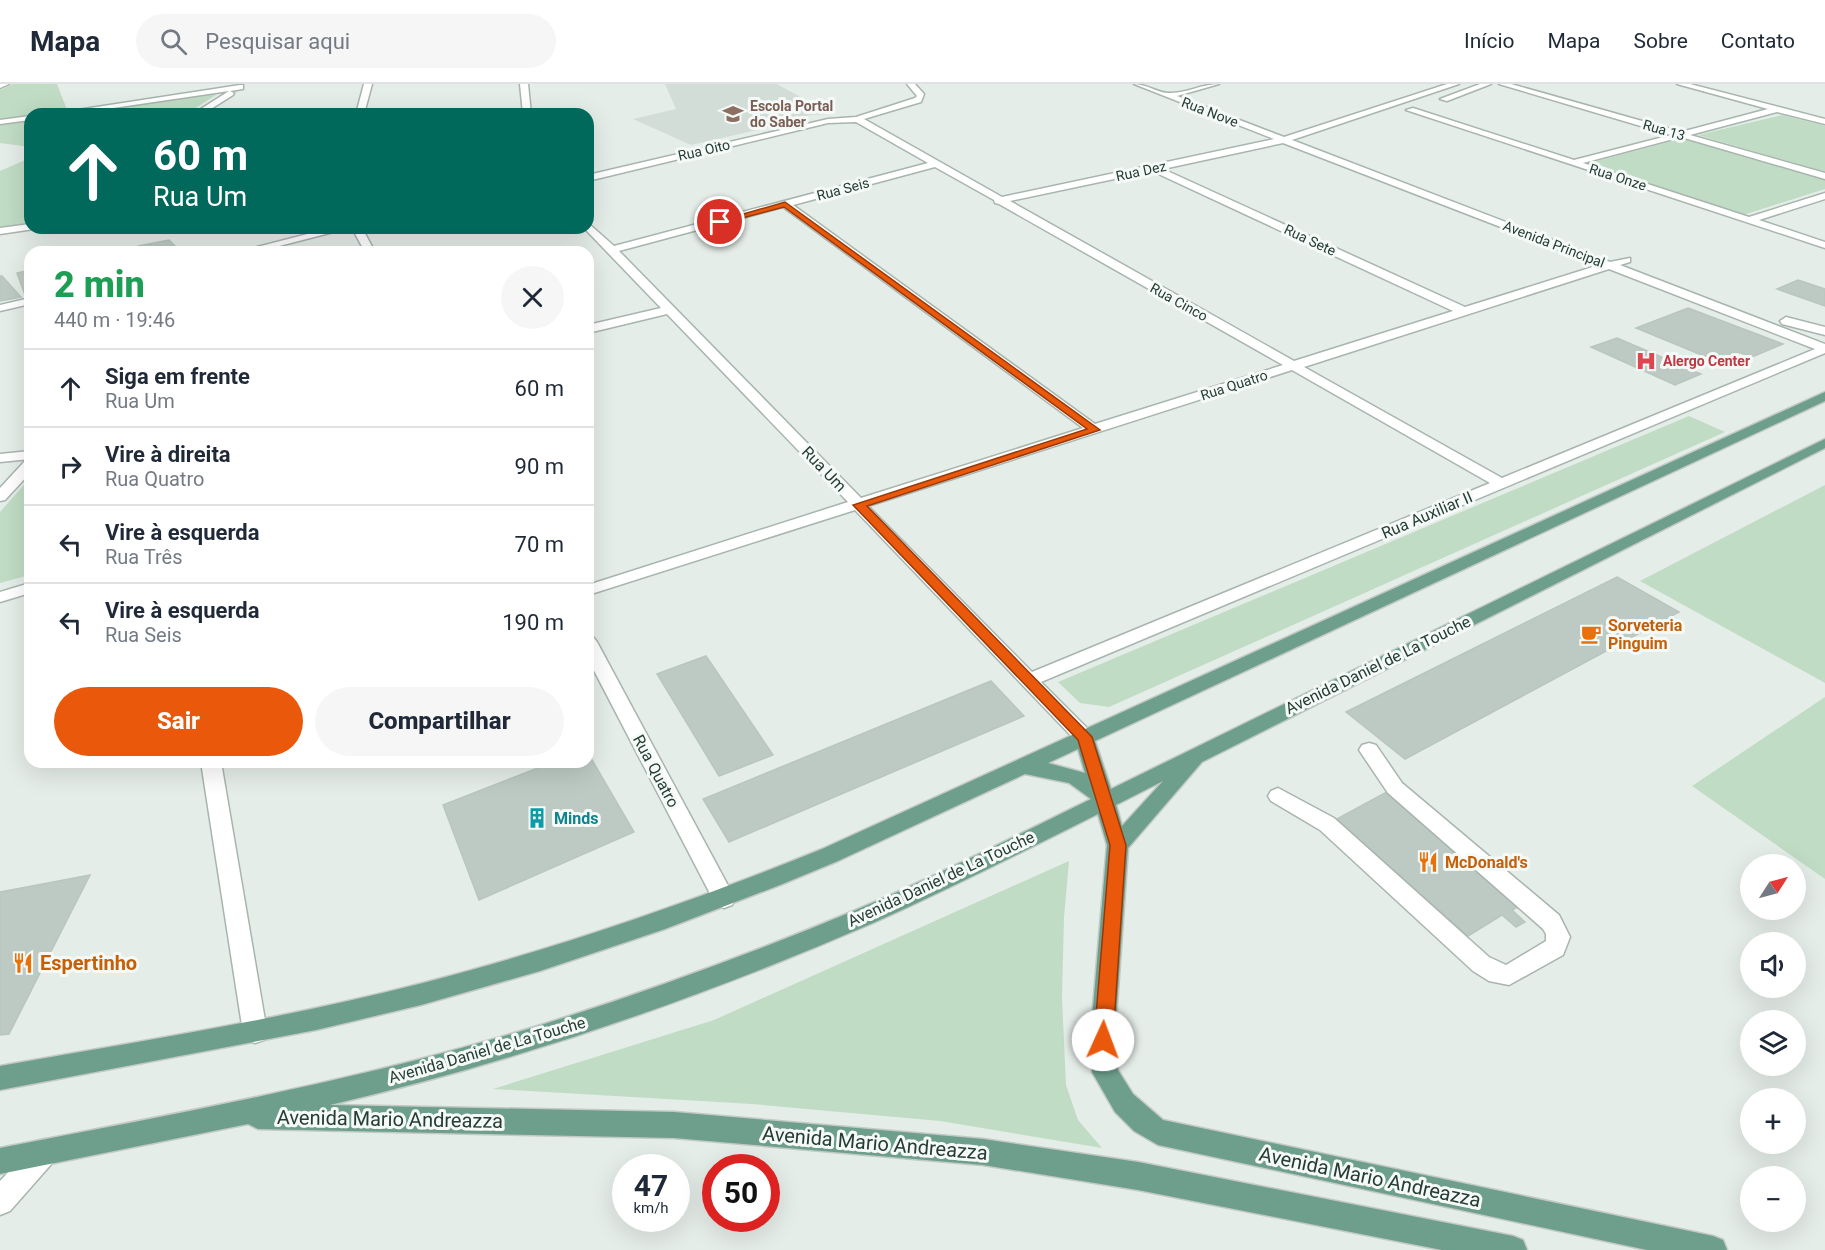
<!DOCTYPE html>
<html lang="pt">
<meta charset="utf-8">
<style>
:root{--surface:#fff;--page:#f6f6f7;--text:#1f2937;--muted:#747a83;--line:#e0e1e3;--accent:#ea580c}
body{margin:0;font-family:Roboto,sans-serif;background:var(--page);color:var(--text);height:100vh;display:flex;flex-direction:column;font-size:22px;white-space:nowrap}
*{box-sizing:border-box;margin:0}
p{font-size:20px;color:var(--muted)}
.icon{flex:none;width:33px;height:33px;fill:none;stroke:currentColor;stroke-width:2;stroke-linecap:round;stroke-linejoin:round}
.map{position:relative;flex:1;overflow:hidden}
.sheet{position:absolute;left:24px;top:162px;width:570px;height:522px;display:flex;flex-direction:column;background:var(--surface);border-radius:18px;box-shadow:0 6px 24px #0002}
.sheet>*{flex:none}
.top-card{position:absolute;left:24px;top:24px;width:570px;height:126px;border-radius:18px;box-shadow:0 6px 24px #0002;background:#00695c;color:#fff;overflow:hidden}
.needle{width:39px;rotate:54deg}
.tools{position:absolute;left:1740px;top:770px;display:grid;gap:12px}
.tools a{display:grid;place-items:center;width:66px;height:66px;border-radius:50%;background:var(--surface);box-shadow:0 6px 24px #0002;font-size:30px}
.speed{position:absolute;left:612px;top:1070px;display:flex;gap:12px;font-size:30px;font-weight:700;text-align:center}
.speed>*{display:grid;place-content:center;width:78px;height:78px;border-radius:50%;background:var(--surface);box-shadow:0 6px 24px #0002;line-height:1}
.speed small{font-size:15px;font-weight:400}
.speed .limit{border:9px solid #d22;background:#fff;color:#111}
.pin{position:absolute;display:grid;place-items:center;width:51px;height:51px;color:#fff;margin:-26px;border:3px solid #fff;border-radius:50%;box-shadow:0 2px 6px #0007}
.me{position:absolute;width:66px;margin:-33px;rotate:2deg;stroke-linejoin:round;filter:drop-shadow(0 0 4px #0008)}
.turn{display:flex;align-items:center;gap:21px;height:126px;padding:0 30px;font-size:27px}
.turn .icon{width:78px;height:78px;stroke-width:2.5}
.turn b{display:block;font-size:42px;line-height:51px}
.round{display:grid;place-items:center;flex:none;width:63px;height:63px;border-radius:32px;background:var(--page)}
.summary{display:flex;align-items:center;justify-content:space-between;height:102px;padding:0 30px}
h1{font-size:36px;font-weight:800;line-height:45px;color:#1e9e55}
.button{display:flex;gap:12px;margin-top:auto;padding:12px 30px}
.button a{flex:1;height:69px;border-radius:36px;background:var(--accent);color:#fff;font-size:24px;font-weight:800;line-height:69px;text-align:center}
.button a+a{background:var(--page);color:var(--text)}
ul{padding:0;list-style:none}
li{display:flex;align-items:center;gap:18px;height:78px;padding:0 30px;border-top:2px solid var(--line)}
li div{flex:1}
li b{display:block;font-size:22px}
li em{font-style:normal}
header{display:flex;align-items:center;gap:36px;box-sizing:border-box;height:84px;padding:0 30px;background:var(--surface);border-bottom:2px solid var(--line)}
header strong{font-size:28px}
nav{display:flex;gap:33px;margin-inline-start:auto;font-size:21px}
.search{width:420px;height:54px;background:var(--page);display:flex;align-items:center;gap:15px;box-sizing:border-box;padding:0 21px;border-radius:33px;color:var(--muted);font-size:22px}
.map>svg:first-child{display:block}
.built{fill:#d3ddd7}
.green{fill:#c0dcc4}
.building{fill:#bdcac4;stroke:#b8c6be;stroke-width:1.5}
.lines{fill:none;stroke-linecap:round;stroke-linejoin:round}
.minor-casing{stroke:#a8b5ae;stroke-width:3}
.major-casing{stroke:#c2c9c6;stroke-width:3}
.minor{fill:#fff;fill-rule:evenodd}
.major{fill:#6d9f8c;fill-rule:evenodd}
.route{fill:#ea580c;stroke:#983908;stroke-width:1.5}
.labels{text-anchor:middle;dominant-baseline:central;stroke-width:6;stroke-linejoin:round;paint-order:stroke}
.far-education-label{font-size:14px;font-weight:bold;fill:#785e54;stroke:#f5f9f7;text-anchor:start}
.far-street-label{font-size:14px;fill:#253d34;stroke:#f5f9f7}
.far-health-label{font-size:14px;font-weight:bold;fill:#be3a42;stroke:#f5f9f7;text-anchor:start}
.street-label{font-size:16px;fill:#253d34;stroke:#f5f9f7}
.food-label{font-size:16px;font-weight:bold;fill:#c56008;stroke:#f5f9f7;text-anchor:start}
.culture-label{font-size:16px;font-weight:bold;fill:#0d838f;stroke:#f5f9f7;text-anchor:start}
.near-food-label{font-size:20px;font-weight:bold;fill:#c56008;stroke:#f5f9f7;text-anchor:start}
.near-street-label{font-size:20px;fill:#253d34;stroke:#f5f9f7}
</style>
<header>
<strong>Mapa</strong>
<div class="search"><svg class="icon" aria-label="search" viewBox="0 0 24 24"><circle cx="10" cy="10" r="6"/><path d="M15 15l6 6"/></svg>Pesquisar aqui</div>
<nav><a>Início</a><a>Mapa</a><a>Sobre</a><a>Contato</a></nav>
</header>
<div class="map">
<svg width="1825" height="1166" viewBox="0 0 1825 1166">
<rect width="100%" height="100%" fill="#e5ede8"/>
<!-- built -->
<polygon class="built" points="665,0 777,0 831,30 809,31 793,38 691,61 633,35 676,25"/>
<!-- green -->
<g class="green">
<polygon points="13,0 57,0 67,26 0,35 0,6"/>
<polygon points="210,9 216,11 186,30 65,30"/>
<polygon points="1782,31 1825,42 1825,88 1698,51"/>
<polygon points="30,35 30,63 0,59 0,39"/>
<polygon points="1684,54 1825,95 1825,105 1743,131 1586,80"/>
<polygon points="30,74 30,139 0,143 0,87"/>
<polygon points="1689,332 1725,348 1109,623 1080,619 1058,598"/>
<polygon points="30,394 30,491 0,499 0,428"/>
<polygon points="1825,401 1825,599 1640,497"/>
<polygon points="1825,613 1825,795 1692,702"/>
<polygon points="1069,777 1064,833 1062,914 1066,1001 1078,1036 1102,1064 940,1037 752,1020 493,1005 714,936"/>
</g>
<!-- building -->
<g class="building">
<polygon points="169,156 181,168 141,168 138,162"/>
<polygon points="30,186 30,210 25,211 17,189"/>
<polygon points="0,192 2,192 21,213 0,217"/>
<polygon points="1798,196 1825,205 1825,222 1777,205"/>
<polygon points="1688,224 1783,260 1752,273 1738,268 1716,277 1636,244"/>
<polygon points="1617,254 1701,290 1675,301 1591,263"/>
<polygon points="1617,493 1679,528 1405,675 1346,628"/>
<polygon points="706,572 773,671 719,692 657,590"/>
<polygon points="991,597 1024,632 729,758 703,715"/>
<polygon points="588,669 634,748 479,816 443,721 553,678 588,678"/>
<polygon points="1387,708 1521,821 1512,826 1525,838 1516,843 1502,831 1468,852 1337,735"/>
<polygon points="90,791 9,950 0,951 0,808"/>
</g>
<g class="lines">
<!-- minor casing -->
<g class="minor-casing">
<g id="minor">
<polygon points="0,0 9,0 0,4"/>
<polygon points="364,0 372,0 364,30 356,30"/>
<polygon points="520,0 528,0 531,30 523,30"/>
<path d="M907,0H915L924,10L921,18L864,35L1002,113L1274,55L1134,0C1147,0 1159,10 1171,9C1187,9 1202,0 1219,0L1177,12L1284,53L1447,0H1459L1292,56L1610,178L1630,174V178L1620,181L1825,260V269L1041,598L1091,648L1094,653L1091,658L1084,660L1077,658L855,426L588,511V501L848,418L667,230L588,249V241L661,224L584,144H588V139L614,162L928,79L856,38L828,39L588,97V91L828,35L856,33L915,14L917,12ZM1283,59L1599,181L1465,223L1163,85ZM935,83L994,116L995,119L999,120L1283,281L1095,340L793,121ZM1152,87L1453,227L1294,277L1010,117ZM783,123L1083,344L861,414L619,167ZM1609,185L1815,265L1502,394L1304,283ZM1292,286L1490,399L1032,588L868,422Z"/>
<polygon points="1480,0 1491,0 1447,17 1440,15"/>
<polygon points="1499,0 1511,0 1681,48 1768,25 1677,0 1690,0 1825,35 1825,40 1777,28 1690,51 1825,89 1825,95 1681,53 1583,79 1749,133 1825,109 1825,115 1759,136 1825,158 1825,164 1406,26 1413,24 1574,76 1671,51"/>
<polygon points="240,1 243,1 243,5 230,7 234,9 233,11 203,30 193,30 229,7 72,30 51,30"/>
<polygon points="30,32 30,36 0,40 0,36"/>
<polygon points="30,140 30,144 34,145 0,150 0,144"/>
<polygon points="331,144 349,144 256,168 238,168"/>
<polygon points="352,144 362,144 375,168 365,168"/>
<polygon points="30,214 30,220 0,227 0,221"/>
<polygon points="1786,233 1825,243 1825,251 1782,240 1780,237"/>
<polygon points="30,367 30,375 0,378 0,370"/>
<polygon points="30,376 30,389 5,416 0,417 0,404 25,377"/>
<polygon points="30,499 30,509 0,518 0,508"/>
<polygon points="588,552 594,554 597,558 732,809 735,815 732,821 724,824 716,821 588,575"/>
<polygon points="1369,659 1376,661 1402,699 1559,831 1570,853 1563,871 1509,901 1489,897 1473,887 1320,746 1271,717 1268,712 1271,707 1278,704 1334,734 1489,873 1506,881 1546,857 1546,850 1543,845 1388,709 1359,666 1362,661"/>
<polygon points="201,678 221,678 267,948 264,956 255,959 246,956 243,948"/>
<polygon points="45,1055 54,1059 58,1068 54,1077 10,1127 0,1131 0,1097 36,1059"/>
</g>
</g>
<!-- major casing -->
<g class="major-casing">
<path id="major" d="M1825,308V317L1095,657L1111,705L1825,355V364L1202,678L1128,764L1116,935L1118,986L1133,1010L1163,1036L1713,1152L1723,1156L1727,1166H1647L1158,1061L1134,1047L1115,1028L1092,988V935L1107,761L1098,730C1024,767 949,805 873,839C698,915 515,978 330,1021L674,1028L983,1055L1138,1078L1513,1152L1523,1156L1527,1166H1442L1138,1106L983,1081L674,1054L258,1045L248,1040L0,1090V1064C189,1027 380,993 563,934C662,902 760,866 856,826C936,792 1014,753 1091,715L1069,699L1025,690L838,777L780,801L665,845L540,887L421,921L316,946L0,1006V982C141,957 284,935 423,899C559,864 692,818 822,765ZM1078,665L1085,689L1048,679ZM1163,697L1122,742L1116,721Z"/>
</g>
<!-- minor -->
<use href="#minor" class="minor"/>
<!-- major -->
<use href="#major" class="major"/>
</g>
<!-- route -->
<polygon class="route" points="785,118 1100,346 867,422 1092,653 1126,761 1113,956 1110,962 1103,964 1097,962 1094,956 1110,761 1078,656 853,421 1087,345 784,123 720,140 716,138"/>
<!-- icons -->
<defs>
<g id="school-bare" transform="scale(1.62)"><path d="M0-5L7-2L0 1L-7-2ZM-4 1L0 2.5L4 1V4Q0 6-4 4Z" fill="#8d6e63" stroke="#f5f9f7" stroke-width="2.5" paint-order="stroke"/></g>
<g id="hospital-bare" transform="scale(1.62)"><path d="M-5-5h3v3.5h4V-5h3V5h-3V1.5h-4V5h-3Z" fill="#e0444e" stroke="#f5f9f7" stroke-width="2.5" paint-order="stroke"/></g>
<g id="cafe-bare" transform="scale(1.62)"><path d="M-5.5-4.5H6V0H3Q3 3.5 0 3.5H-2.5Q-5.5 3.5-5.5 0ZM3-3.2v2h1.7v-2ZM-6 4.5H4V6H-6Z" fill="#e8710a" stroke="#f5f9f7" stroke-width="2.5" paint-order="stroke"/></g>
<g id="building-bare" transform="scale(1.62)"><path d="M-4-6H4V6H1V3H-1V6H-4ZM-2.5-4.3h1.7v1.8h-1.7ZM.8-4.3h1.7v1.8H.8ZM-2.5-1h1.7V.8h-1.7ZM.8-1h1.7V.8H.8Z" fill="#0f9aa8" stroke="#f5f9f7" stroke-width="2.5" paint-order="stroke"/></g>
<g id="restaurant-bare" transform="scale(1.62)"><path d="M-5-6h1v4h1v-4h1v4h1v-4h1v5L-1.5 .5V6h-2V.5L-5-1ZM5-6V6H3V1.5H1.5Q1.5-4 5-6Z" fill="#e8710a" stroke="#f5f9f7" stroke-width="2.5" paint-order="stroke"/></g>
</defs>
<g fill-rule="evenodd">
<use href="#school-bare" x="733" y="30"/>
<use href="#hospital-bare" x="1646" y="277"/>
<use href="#cafe-bare" x="1591" y="550"/>
<use href="#building-bare" x="537" y="734"/>
<use href="#restaurant-bare" x="1428" y="778"/>
<use href="#restaurant-bare" x="23" y="879"/>
</g>
<g class="labels">
<!-- far-education labels -->
<g class="far-education-label">
<text x="750" y="22">Escola Portal<tspan x="750" dy="16">do Saber</tspan></text>
</g>
<!-- far-street labels -->
<g class="far-street-label">
<text transform="translate(1210 28) rotate(21)">Rua Nove</text>
<text transform="translate(1664 46) rotate(16)">Rua 13</text>
<text transform="translate(704 66) rotate(-13)">Rua Oito</text>
<text transform="translate(1141 87) rotate(-12)">Rua Dez</text>
<text transform="translate(1618 93) rotate(18)">Rua Onze</text>
<text transform="translate(843 105) rotate(-15)">Rua Seis</text>
<text transform="translate(1310 156) rotate(25)">Rua Sete</text>
<text transform="translate(1554 160) rotate(21)">Avenida Principal</text>
<text transform="translate(1179 218) rotate(29)">Rua Cinco</text>
<text transform="translate(1234 301) rotate(-18)">Rua Quatro</text>
</g>
<!-- far-health labels -->
<g class="far-health-label">
<text x="1663" y="277">Alergo Center</text>
</g>
<!-- street labels -->
<g class="street-label">
<text transform="translate(824 385) rotate(46)">Rua Um</text>
<text transform="translate(1427 431) rotate(-23)">Rua Auxiliar II</text>
<text transform="translate(1378 581) rotate(-26)">Avenida Daniel de La Touche</text>
<text transform="translate(656 687) rotate(62)">Rua Quatro</text>
<text transform="translate(941 795) rotate(-25)">Avenida Daniel de La Touche</text>
<text transform="translate(487 966) rotate(-16)">Avenida Daniel de La Touche</text>
</g>
<!-- food labels -->
<g class="food-label">
<text x="1608" y="541">Sorveteria<tspan x="1608" dy="18">Pinguim</tspan></text>
<text x="1445" y="778">McDonald's</text>
</g>
<!-- culture labels -->
<g class="culture-label">
<text x="554" y="734">Minds</text>
</g>
<!-- near-food labels -->
<g class="near-food-label">
<text x="40" y="879">Espertinho</text>
</g>
<!-- near-street labels -->
<g class="near-street-label">
<text transform="translate(390 1035) rotate(1)">Avenida Mario Andreazza</text>
<text transform="translate(875 1059) rotate(5)">Avenida Mario Andreazza</text>
<text transform="translate(1370 1093) rotate(12)">Avenida Mario Andreazza</text>
</g>
</g>
</svg>
<div class="tools">
<a><svg class="needle" viewBox="-14 -14 28 28"><path d="M0-13l5 13h-10z" fill="#e53935"/><path d="M0 13l5-13h-10z" fill="#747a83"/></svg></a>
<a><svg class="icon" aria-label="sound" viewBox="0 0 24 24"><path d="M4 9h4l5-4v14l-5-4H4zM17 9q2 3 0 6"/></svg></a>
<a><svg class="icon" aria-label="layers" viewBox="0 0 24 24"><path d="M12 4l9 5-9 5-9-5zM3 14l9 5 9-5"/></svg></a>
<a>+</a>
<a>−</a>
</div>
<div class="speed"><div>47<small>km/h</small></div><div class="limit">50</div></div>
<div class="pin" style="left:720px;top:138px;background:#d93025"><svg class="icon" aria-label="arrive" viewBox="0 0 24 24"><path d="M6 21V4h12l-3 4 3 4H6"/></svg></div>
<svg class="me" style="left:1103px;top:956px" viewBox="-20 -20 40 40"><circle r="19" fill="#fff"/><path d="M0-13L10 11 0 6-10 11z" fill="#ea580c"/></svg>
<div class="top-card">
<div class="turn"><svg class="icon" aria-label="ahead" viewBox="0 0 24 24"><path d="M12 20V5M6 11l6-6 6 6"/></svg><div><b>60 m</b>Rua Um</div></div>
</div>
<section class="sheet">
<div class="summary"><div><h1>2 min</h1><p>440 m · 19:46</p></div><a class="round"><svg class="icon" aria-label="close" viewBox="0 0 24 24"><path d="M6 6l12 12M18 6L6 18"/></svg></a></div>
<ul>
<li><svg class="icon" aria-label="ahead" viewBox="0 0 24 24"><path d="M12 20V5M6 11l6-6 6 6"/></svg><div><b>Siga em frente</b><p>Rua Um</p></div><em>60 m</em></li>
<li><svg class="icon" aria-label="right" viewBox="0 0 24 24"><path d="M7 20v-9h11M14 6l5 5-5 5"/></svg><div><b>Vire à direita</b><p>Rua Quatro</p></div><em>90 m</em></li>
<li><svg class="icon" aria-label="left" viewBox="0 0 24 24"><path d="M17 20v-9H6M10 6l-5 5 5 5"/></svg><div><b>Vire à esquerda</b><p>Rua Três</p></div><em>70 m</em></li>
<li><svg class="icon" aria-label="left" viewBox="0 0 24 24"><path d="M17 20v-9H6M10 6l-5 5 5 5"/></svg><div><b>Vire à esquerda</b><p>Rua Seis</p></div><em>190 m</em></li>
</ul>
<div class="button"><a>Sair</a><a>Compartilhar</a></div>
</section>
</div>
